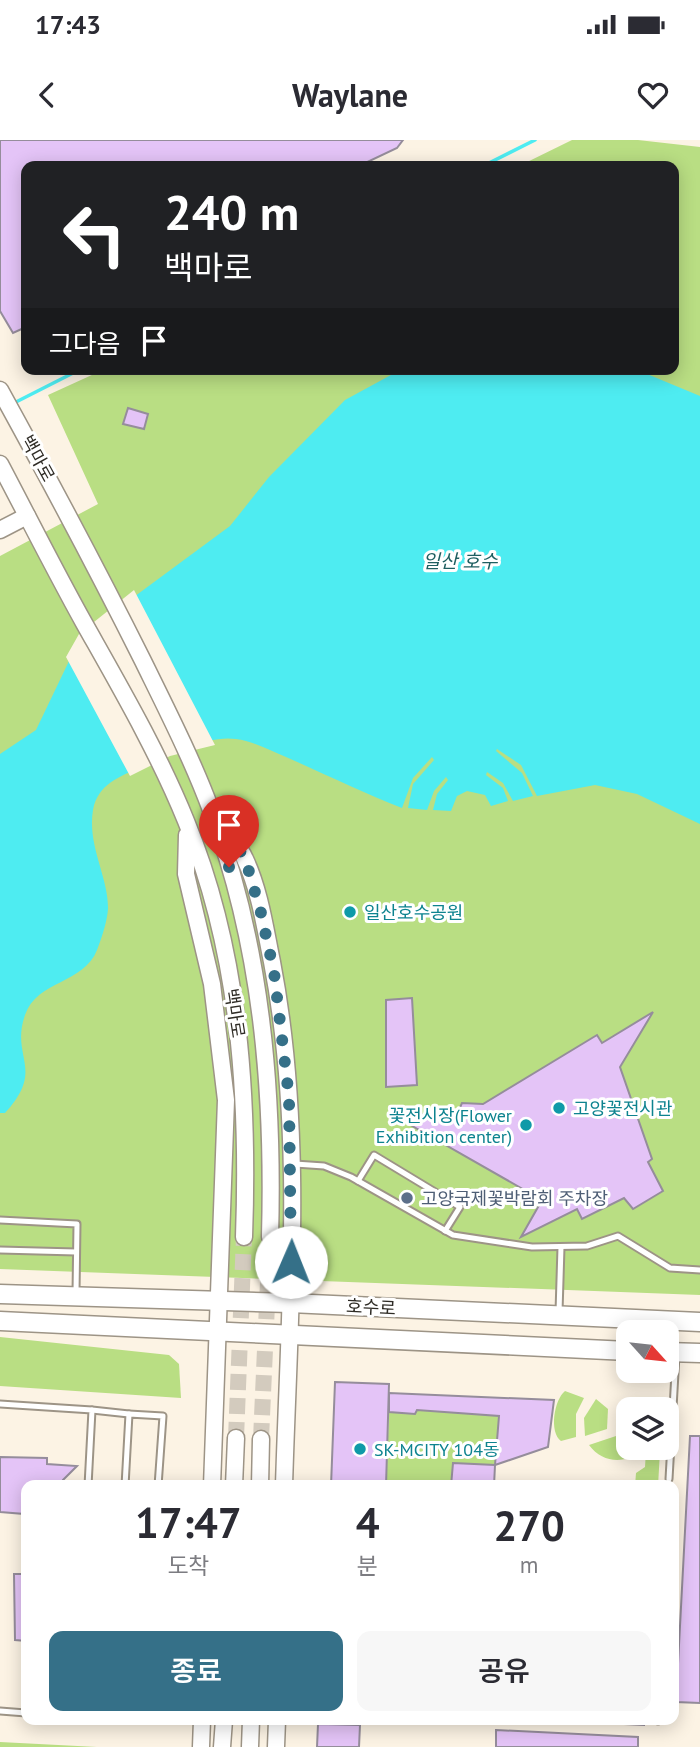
<!DOCTYPE html>
<html lang="ko">
<meta charset="utf-8">
<style>
:root{--surface:#fff;--page:#f7f7f7;--text:#2b2b33;--muted:#7c7c81;--accent:#357088}
body{margin:0;font-family:"PT Sans","Noto Sans KR",sans-serif;background:var(--page);color:var(--text);height:100vh;display:flex;flex-direction:column;font-size:26px;white-space:nowrap}
*{box-sizing:border-box;margin:0}
p{font-size:23px;color:var(--muted)}
.icon{flex:none;width:38px;height:38px;fill:none;stroke:currentColor;stroke-width:2;stroke-linecap:round;stroke-linejoin:round}
.map{position:relative;flex:1;overflow:hidden}
.side{position:absolute;left:21px;top:1340px;width:658px;height:245px;display:flex;flex-direction:column;background:var(--surface);border-radius:14px;box-shadow:0 4px 18px #0003}
.side>*{flex:none}
.top-card{position:absolute;left:21px;top:21px;width:658px;height:214px;border-radius:14px;box-shadow:0 4px 18px #0003;background:#202124;color:#fff;overflow:hidden}
.needle{width:46px;rotate:117deg}
.controls{position:absolute;left:616px;top:1180px;display:grid;gap:14px}
.controls a{display:grid;place-items:center;width:63px;height:63px;border-radius:14px;background:var(--surface);box-shadow:0 4px 18px #0003;font-size:35px}
.pin{position:absolute;display:grid;place-items:center;width:60px;height:60px;color:#fff;margin:-72px -30px;border-radius:50% 50% 50% 0;rotate:-45deg;box-shadow:0 0 7px #0007}
.pin .icon{rotate:45deg}
.me{position:absolute;width:77px;margin:-38px;rotate:1deg;stroke-linejoin:round;filter:drop-shadow(0 0 5px #0008)}
.turn{display:flex;align-items:center;gap:24px;height:147px;padding:0 28px;font-size:32px}
.turn .icon{width:91px;height:91px;stroke-width:2.5}
.turn b{display:block;font-size:49px;line-height:60px}
.then{display:flex;align-items:center;height:66px;padding:0 28px;background:#0003;gap:14px;font-size:26px}
.eta{display:flex;justify-content:space-evenly;align-items:center;height:119px;text-align:center}
.eta b{font-size:42px;font-weight:600;line-height:49px}
.button{display:flex;gap:14px;margin-top:auto;padding:14px 28px}
.button a{flex:1;height:80px;border-radius:14px;background:var(--accent);color:#fff;font-size:28px;font-weight:600;line-height:80px;text-align:center}
.button a+a{background:var(--page);color:var(--text)}
.status{display:flex;justify-content:space-between;align-items:center;height:49px;padding:0 35px;background:var(--surface);direction:ltr}
.status svg{height:19px;fill:currentColor}
header{display:flex;justify-content:space-between;align-items:center;height:91px;padding:0 28px;background:var(--surface);font-size:32px;font-weight:600}
.map>svg:first-child{display:block}
.green{fill:#b9de83}
.water{fill:#4eecf1}
.pier{fill:#fcf3e4}
.lines{fill:none;stroke-linecap:round;stroke-linejoin:round}
.stream{stroke:#4eecf1;stroke-width:3.5}
.building{fill:#e4c4f7;stroke:#958d9b;stroke-width:2}
.secondary-tunnel{stroke:#d3cbbe;stroke-width:16;stroke-dasharray:16 8;stroke-linecap:butt}
.lane-casing{stroke:#9d9486;stroke-width:9}
.secondary-casing{stroke:#9d9486;stroke-width:19}
.primary-casing{stroke:#9d9486;stroke-width:21}
.lane{stroke:#fff;stroke-width:5}
.secondary{stroke:#fff;stroke-width:16}
.primary{stroke:#fff;stroke-width:18}
.route{stroke:#357088;stroke-width:12;stroke-dasharray:0 21.6}
.culture-dot{fill:#0f9aa8;stroke:#fff;stroke-width:2.5}
.service-dot{fill:#5c6f8a;stroke:#fff;stroke-width:2.5}
.labels{text-anchor:middle;dominant-baseline:central;stroke-width:6;stroke-linejoin:round;paint-order:stroke}
.street-label{font-size:18px;fill:#2f2c26;stroke:#fff}
.culture-label{font-size:18px;fill:#0d838f;stroke:#fff;text-anchor:start}
.service-label{font-size:18px;fill:#4e5e75;stroke:#fff;text-anchor:start}
.water-label{font-size:19px;font-style:italic;fill:#1f5f61;stroke:#fff}
</style>
<div class="status"><b>17:43</b><svg viewBox="0 0 49 12"><path d="M0 12V9h3v3zM5 12V6h3v6zM10 12V3h3v9zM15 12V0h3v12zM26 1h20v11H26zM47 4h2v5h-2z"/></svg></div>
<header><svg class="icon" aria-label="back" viewBox="0 0 24 24"><path d="M15 5l-7 7 7 7"/></svg>Waylane<svg class="icon" aria-label="heart" viewBox="0 0 24 24"><path d="M12 20l-8-8c-3-5 5-10 8-4 3-6 11-1 8 4z"/></svg></header>
<div class="map">
<svg width="700" height="1607" viewBox="0 0 700 1607">
<rect width="100%" height="100%" fill="#fcf3e4"/>
<!-- green -->
<g class="green">
<polygon points="572,0 638,0 700,7 700,1155 0,1129 0,416 98,364 48,255 105,229 674,229 674,26 519,26"/>
<polygon points="0,1197 169,1215 179,1224 181,1258 0,1246"/>
<path d="M565,1251L584,1258L576,1274V1297L561,1301C549,1292 554,1260 565,1251Z"/>
<polygon points="596,1259 608,1269 607,1289 585,1296 584,1278"/>
<polygon points="417,1270 499,1276 495,1325 453,1323 451,1346 386,1346 389,1272 415,1274"/>
<path d="M628,1292V1307L643,1310C626,1324 603,1324 589,1305Z"/>
<polygon points="646,1311 660,1311 658,1346 635,1346 636,1333 645,1327"/>
<polygon points="0,1602 97,1607 0,1607"/>
</g>
<!-- water -->
<path class="water" d="M402,229H635L700,256V684L637,654L595,645L537,656L521,625L497,609L496,611L522,633L533,656L513,661L503,643L487,632L486,635L503,648L508,661L491,666L485,655L467,651L457,656L451,671L433,670L437,654L448,640L446,637L434,651L427,670L408,668L413,644L434,620L432,617L413,638L402,668C363,653 325,634 286,617C271,611 253,601 236,599C208,595 166,614 141,627C119,637 98,644 93,670C87,706 109,738 108,769C107,782 102,797 97,810C84,844 37,840 25,875C10,918 46,928 5,973H0V614L36,590L81,496L230,386L269,337L345,260Z"/>
<!-- pier -->
<polygon class="pier" points="134,450 215,605 170,616 130,636 66,517 79,494"/>
<g class="lines">
<!-- stream -->
<g class="stream">
<polyline points="483,26 535,0"/>
<polyline points="14,263 81,229"/>
</g>
</g>
<!-- building -->
<g class="building">
<polygon points="0,0 403,0 397,8 359,26 26,26 26,187 13,193 0,171"/>
<polygon points="128,268 148,274 144,289 123,284"/>
<polygon points="412,858 417,945 386,947 386,860"/>
<polygon points="653,872 620,927 652,1019 648,1022 663,1051 633,1069 624,1058 582,1079 577,1069 521,1097 542,1060 393,975 457,974 462,963 483,964 597,895 602,903"/>
<polygon points="335,1242 389,1244 386,1346 331,1346"/>
<polygon points="389,1253 554,1260 548,1307 495,1325 499,1276 417,1270 415,1274 389,1272"/>
<polygon points="690,1296 700,1296 700,1563 676,1562"/>
<polygon points="0,1317 47,1318 47,1324 77,1326 63,1340 63,1346 26,1346 26,1501 15,1500 14,1434 22,1434 24,1374 0,1372"/>
<polygon points="453,1323 495,1325 494,1346 451,1346"/>
<polygon points="539,1580 644,1580 644,1585"/>
<polygon points="318,1584 360,1585 359,1607 317,1607"/>
<polygon points="496,1590 638,1597 638,1607 496,1607"/>
</g>
<g class="lines">
<!-- secondary-tunnel -->
<g class="secondary-tunnel">
<polyline points="236,1298 244,1097"/>
<polyline points="261,1299 270,1097"/>
</g>
<!-- lane casing -->
<g class="lane-casing">
<g id="lane">
<polyline points="295,1024 324,1026 351,1037 453,1095 532,1107 587,1106 618,1096 670,1128 700,1130"/>
<polyline points="358,1041 374,1015 460,1067 445,1091"/>
<polyline points="0,1080 77,1084 76,1153"/>
<polyline points="0,1110 76,1112"/>
<polyline points="559,1172 561,1107"/>
<polyline points="0,1264 92,1270 88,1346"/>
<polyline points="92,1270 129,1274"/>
<polyline points="669,1339 676,1215"/>
<polyline points="125,1346 129,1274 163,1276 158,1346"/>
<polyline points="0,1571 26,1573"/>
<polyline points="658,1581 658,1580"/>
</g>
</g>
<!-- secondary casing -->
<g class="secondary-casing">
<g id="secondary">
<path d="M0,250C49,339 97,429 143,521C167,570 192,619 211,670C262,806 274,952 270,1097"/>
<path d="M0,324C28,377 55,431 84,483C120,547 158,612 186,681C240,812 249,957 244,1097"/>
<polyline points="0,390 27,376"/>
<path d="M221,684C229,695 240,707 245,719C260,751 265,788 272,822C305,993 289,1172 284,1346"/>
<polyline points="187,695 186,734 212,844 226,960 212,1346"/>
<polyline points="234,1346 236,1298"/>
<polyline points="260,1346 261,1299"/>
<polyline points="201,1607 202,1580"/>
<polyline points="222,1607 224,1580"/>
<polyline points="250,1607 251,1580"/>
<polyline points="276,1607 277,1580"/>
</g>
</g>
<!-- primary casing -->
<g class="primary-casing">
<g id="primary">
<polyline points="0,1154 290,1163 700,1182"/>
<polyline points="0,1181 628,1211"/>
<polyline points="667,1212 700,1213"/>
</g>
</g>
<!-- lane -->
<use href="#lane" class="lane"/>
<!-- secondary -->
<use href="#secondary" class="secondary"/>
<!-- primary -->
<use href="#primary" class="primary"/>
</g>
<g class="lines">
<!-- route -->
<polyline class="route" points="229,727 212,671 245,718 261,773 274,832 289,957 291,1122"/>
</g>
<!-- markers -->
<g class="culture-dot">
<circle cx="350" cy="772" r="7"/>
<circle cx="559" cy="968" r="7"/>
<circle cx="526" cy="985" r="7"/>
<circle cx="360" cy="1309" r="7"/>
</g>
<circle class="service-dot" cx="407" cy="1058" r="7"/>
<g class="labels">
<!-- street labels -->
<g class="street-label">
<text transform="translate(38 318) rotate(61)">백마로</text>
<text transform="translate(235 873) rotate(81)">백마로</text>
<text transform="translate(371 1167) rotate(3)">호수로</text>
</g>
<!-- culture labels -->
<g class="culture-label">
<text x="364" y="772">일산호수공원</text>
<text x="573" y="968">고양꽃전시관</text>
<text x="512" y="975" text-anchor="end">꽃전시장(Flower<tspan x="512" dy="21">Exhibition center)</tspan></text>
<text x="374" y="1309">SK-MCITY 104동</text>
</g>
<!-- service labels -->
<g class="service-label">
<text x="421" y="1058">고양국제꽃박람회 주차장</text>
</g>
<!-- water labels -->
<g class="water-label">
<text x="460" y="421">일산 호수</text>
</g>
</g>
</svg>
<div class="controls">
<a><svg class="needle" viewBox="-14 -14 28 28"><path d="M0-13l5 13h-10z" fill="#e53935"/><path d="M0 13l5-13h-10z" fill="#7c7c81"/></svg></a>
<a><svg class="icon" aria-label="layers" viewBox="0 0 24 24"><path d="M12 4l9 5-9 5-9-5zM3 14l9 5 9-5"/></svg></a>
</div>
<div class="pin" style="left:229px;top:727px;background:#d93025"><svg class="icon" aria-label="arrive" viewBox="0 0 24 24"><path d="M6 21V4h12l-3 4 3 4H6"/></svg></div>
<svg class="me" style="left:291px;top:1122px" viewBox="-20 -20 40 40"><circle r="19" fill="#fff"/><path d="M0-13L10 11 0 6-10 11z" fill="#357088"/></svg>
<div class="top-card">
<div class="turn"><svg class="icon" aria-label="left" viewBox="0 0 24 24"><path d="M17 20v-9H6M10 6l-5 5 5 5"/></svg><div><b>240 m</b>백마로</div></div>
<div class="then">그다음<svg class="icon" aria-label="arrive" viewBox="0 0 24 24"><path d="M6 21V4h12l-3 4 3 4H6"/></svg></div>
</div>
<section class="side">
<div class="eta">
<div><b>17:47</b><p>도착</p></div>
<div><b>4</b><p>분</p></div>
<div><b>270</b><p>m</p></div>
</div>
<div class="button"><a>종료</a><a>공유</a></div>
</section>
</div>
